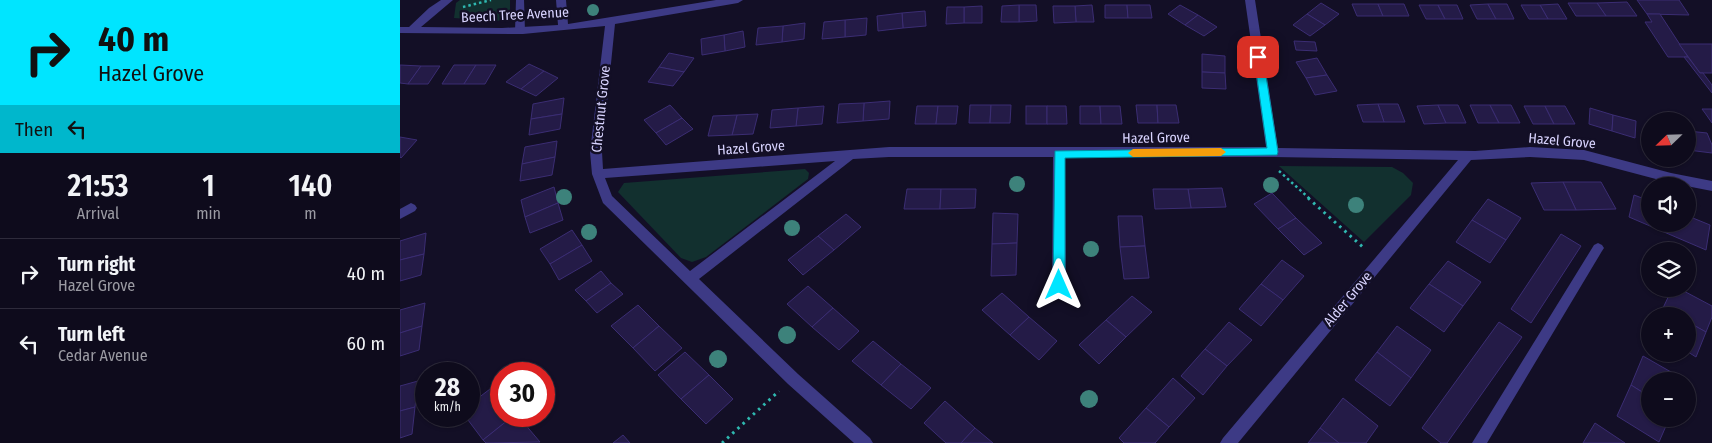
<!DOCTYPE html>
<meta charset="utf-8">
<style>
:root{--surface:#0e0b1c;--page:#171425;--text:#f1f3f6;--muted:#9b9ba3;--line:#2e2b3b}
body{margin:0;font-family:"Fira Sans Condensed",sans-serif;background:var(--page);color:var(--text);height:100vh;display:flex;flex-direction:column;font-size:19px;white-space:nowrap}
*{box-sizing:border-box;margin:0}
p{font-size:16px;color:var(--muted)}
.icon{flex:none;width:28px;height:28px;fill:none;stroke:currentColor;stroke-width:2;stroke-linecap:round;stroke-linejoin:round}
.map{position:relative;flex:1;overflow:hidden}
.drawer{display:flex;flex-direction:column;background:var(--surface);width:400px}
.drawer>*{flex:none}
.hud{background:#00e5ff;color:#111;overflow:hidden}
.needle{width:32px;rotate:247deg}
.buttons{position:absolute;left:1241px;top:112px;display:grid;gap:10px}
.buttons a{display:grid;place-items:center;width:55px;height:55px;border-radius:50%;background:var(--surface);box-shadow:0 1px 4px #0004,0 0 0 1px var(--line);font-size:25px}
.speed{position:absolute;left:15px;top:362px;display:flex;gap:10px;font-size:25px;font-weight:700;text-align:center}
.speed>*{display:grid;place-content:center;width:65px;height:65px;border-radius:50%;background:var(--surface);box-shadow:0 1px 4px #0004,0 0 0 1px var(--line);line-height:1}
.speed small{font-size:12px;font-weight:400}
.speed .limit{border:8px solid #d22;background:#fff;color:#111}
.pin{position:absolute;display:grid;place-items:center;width:42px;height:42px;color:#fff;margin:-21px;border-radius:10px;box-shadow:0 2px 8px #0006}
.me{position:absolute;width:55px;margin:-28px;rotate:0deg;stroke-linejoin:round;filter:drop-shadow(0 0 4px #0008)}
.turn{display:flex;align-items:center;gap:18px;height:105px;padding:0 15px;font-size:22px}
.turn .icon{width:65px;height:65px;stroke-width:2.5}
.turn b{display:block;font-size:35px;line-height:42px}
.then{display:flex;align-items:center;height:48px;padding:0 15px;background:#0003;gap:10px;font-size:19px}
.eta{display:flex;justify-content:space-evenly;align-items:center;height:85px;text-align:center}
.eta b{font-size:30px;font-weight:600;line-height:35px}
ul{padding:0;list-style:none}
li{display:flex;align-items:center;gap:15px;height:70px;padding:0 15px;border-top:1px solid var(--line)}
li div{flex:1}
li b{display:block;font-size:19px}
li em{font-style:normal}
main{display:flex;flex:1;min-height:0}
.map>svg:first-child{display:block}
.green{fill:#12302f}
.building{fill:#241b47;stroke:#3b2d73}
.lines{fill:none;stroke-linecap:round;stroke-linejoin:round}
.path-far1{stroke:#2fb8b0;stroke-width:2.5;stroke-dasharray:2.5 3;stroke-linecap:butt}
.path{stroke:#2fb8b0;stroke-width:3;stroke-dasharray:2.5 4.5;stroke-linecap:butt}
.service{fill:#3d3a85;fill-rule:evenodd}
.minor{fill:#3d3a85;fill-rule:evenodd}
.tree{fill:#3d827b}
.route{fill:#00e5ff;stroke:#0095a6}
.slow{fill:#f59e0b}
.labels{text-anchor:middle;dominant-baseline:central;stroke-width:5;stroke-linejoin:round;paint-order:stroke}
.street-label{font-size:14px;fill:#d9d4ff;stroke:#130f26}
</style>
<main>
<section class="drawer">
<div class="hud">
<div class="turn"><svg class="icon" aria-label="right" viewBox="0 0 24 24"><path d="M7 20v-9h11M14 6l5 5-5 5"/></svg><div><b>40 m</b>Hazel Grove</div></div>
<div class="then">Then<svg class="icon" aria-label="left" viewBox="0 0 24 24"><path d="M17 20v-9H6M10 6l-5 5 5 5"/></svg></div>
</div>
<div class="eta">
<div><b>21:53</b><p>Arrival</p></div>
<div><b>1</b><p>min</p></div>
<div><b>140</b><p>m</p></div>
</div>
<ul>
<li><svg class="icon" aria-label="right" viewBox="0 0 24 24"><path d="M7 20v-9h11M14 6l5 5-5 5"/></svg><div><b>Turn right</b><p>Hazel Grove</p></div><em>40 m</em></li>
<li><svg class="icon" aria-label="left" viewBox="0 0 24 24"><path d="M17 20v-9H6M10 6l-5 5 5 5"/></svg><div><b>Turn left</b><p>Cedar Avenue</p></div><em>60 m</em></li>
</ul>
</section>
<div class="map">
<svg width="1312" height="443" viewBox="0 0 1312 443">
<rect width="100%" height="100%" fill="#130f26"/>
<!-- green -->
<g class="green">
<polygon points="60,0 110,0 110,18 97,21 54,18 56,3"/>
<polygon points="879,166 992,167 1003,173 1013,183 1011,195 964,242"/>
<polygon points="405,169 409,173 408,179 306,257 292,262 281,258 218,192 224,183"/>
</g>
<!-- building -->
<g class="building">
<polygon points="1237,0 1279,0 1289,15 1247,14"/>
<polygon points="1227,2 1237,16 1206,16 1197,3"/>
<polygon points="921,3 939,14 925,25 907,14"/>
<polygon points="1168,3 1197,3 1206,16 1176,16"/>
<polygon points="952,4 978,4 983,16 957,16"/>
<polygon points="978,4 1004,4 1009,16 983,16"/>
<polygon points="1088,4 1096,19 1077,19 1070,5"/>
<polygon points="1088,4 1107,4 1114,19 1096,19"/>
<polygon points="1158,4 1167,19 1148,19 1140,5"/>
<polygon points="619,5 636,5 637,21 619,22"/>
<polygon points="619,5 619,22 601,22 602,6"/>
<polygon points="692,5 694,22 676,22 675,6"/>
<polygon points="705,5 727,5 728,18 705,18"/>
<polygon points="727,5 750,5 752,18 728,18"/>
<polygon points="780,5 798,15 785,25 768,14"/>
<polygon points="1019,5 1038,5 1045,19 1026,19"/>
<polygon points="1038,5 1057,5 1063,19 1045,19"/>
<polygon points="1121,5 1140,5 1148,19 1129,19"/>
<polygon points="582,6 582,23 564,23 564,7"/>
<polygon points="653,6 675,6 676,22 654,23"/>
<polygon points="547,7 564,7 564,23 546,24"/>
<polygon points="525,11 526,26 503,28 502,13"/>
<polygon points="502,13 503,28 478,31 477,16"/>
<polygon points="907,14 925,25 910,36 893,25"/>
<polygon points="1247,14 1260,14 1288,57 1268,57 1245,22 1252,22"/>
<polygon points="798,15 817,27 804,36 785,25"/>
<polygon points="467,18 466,35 445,37 445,20"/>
<polygon points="445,20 445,37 422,39 424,22"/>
<polygon points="405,23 404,39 382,42 383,26"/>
<polygon points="383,26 382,42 356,45 358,28"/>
<polygon points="343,31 345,47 325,51 324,35"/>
<polygon points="324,35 325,51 302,55 301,39"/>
<polygon points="894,41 915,42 917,51 896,50"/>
<polygon points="1279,44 1312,44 1312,73 1300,73"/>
<polygon points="269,53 294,58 284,72 259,67"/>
<polygon points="802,54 825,56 825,73 802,72"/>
<polygon points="1284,57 1288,57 1300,73 1303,73 1312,85 1312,93"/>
<polygon points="917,58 927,75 906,78 896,62"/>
<polygon points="129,64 144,71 121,89 106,82"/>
<polygon points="0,65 21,66 8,84 0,83"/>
<polygon points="54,65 76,65 64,84 42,84"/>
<polygon points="76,65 96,65 85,84 64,84"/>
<polygon points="21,66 40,66 28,84 8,84"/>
<polygon points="259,67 284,72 273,86 248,82"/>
<polygon points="144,71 158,78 136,96 121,89"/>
<polygon points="802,72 825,73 826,89 802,88"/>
<polygon points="927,75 937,91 915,95 906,78"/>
<polygon points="164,98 162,114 131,119 133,104"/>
<polygon points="490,101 489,119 463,121 464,103"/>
<polygon points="464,103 463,121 437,123 439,104"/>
<polygon points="978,104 998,104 1005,122 984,122"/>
<polygon points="978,104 984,122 963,122 957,105"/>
<polygon points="270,105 282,118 256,133 244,120"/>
<polygon points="570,105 591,105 590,123 569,123"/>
<polygon points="591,105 611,105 610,123 590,123"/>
<polygon points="736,105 757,105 758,123 738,123"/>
<polygon points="757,105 776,105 779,123 758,123"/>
<polygon points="1038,105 1046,123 1024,124 1017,106"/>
<polygon points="1038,105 1058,105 1066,123 1046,123"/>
<polygon points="1070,105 1090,105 1099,123 1078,123"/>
<polygon points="1090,105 1111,105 1120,123 1099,123"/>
<polygon points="424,106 422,124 396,126 398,108"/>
<polygon points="517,106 538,106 536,124 515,124"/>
<polygon points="538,106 558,106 556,124 536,124"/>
<rect x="626" y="106" width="21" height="18"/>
<polygon points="647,106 666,106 667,124 647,124"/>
<polygon points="680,106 700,106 701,124 680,124"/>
<polygon points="700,106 720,106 722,124 701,124"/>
<polygon points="1124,106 1145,106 1154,124 1133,124"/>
<polygon points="1145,106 1165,106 1175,124 1154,124"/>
<polygon points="398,108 396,126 370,128 372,110"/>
<polygon points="1190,108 1213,115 1212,131 1189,124"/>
<polygon points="1302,109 1312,109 1312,123 1305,113"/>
<polygon points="162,114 160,129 129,135 131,119"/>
<polygon points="358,114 353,134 332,135 337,115"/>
<polygon points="337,115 332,135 308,136 313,116"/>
<polygon points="1213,115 1236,121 1235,138 1212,131"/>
<polygon points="282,118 293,129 266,145 256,133"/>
<polygon points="1288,131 1307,133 1312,145 1312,153 1288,150"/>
<polygon points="0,137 17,140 1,158 0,157"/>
<polygon points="157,141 155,157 122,164 125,147"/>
<polygon points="155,157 152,175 120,181 122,164"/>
<polygon points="1163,182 1201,182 1216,209 1176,210"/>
<polygon points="1163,182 1176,210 1144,210 1131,183"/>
<polygon points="154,187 158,203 125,217 121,200"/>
<polygon points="822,188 826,207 791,208 788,189"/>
<polygon points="507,189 541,189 540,209 504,209"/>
<polygon points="541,189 576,189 575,208 540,209"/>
<polygon points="753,189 788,189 791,208 755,209"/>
<polygon points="872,193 896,218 878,229 854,204"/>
<polygon points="1234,195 1250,201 1250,224 1266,224 1264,232 1229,217"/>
<polygon points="1088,199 1121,218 1106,240 1072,220"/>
<polygon points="158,203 163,220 130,233 125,217"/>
<polygon points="593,213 618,214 617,243 592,244"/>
<polygon points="446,214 461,227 434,250 418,236"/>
<polygon points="718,216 742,216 745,246 720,247"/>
<polygon points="1288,216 1310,225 1306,250 1264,232 1266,224 1288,224"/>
<polygon points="896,218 922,243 904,255 878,229"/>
<polygon points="1072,220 1106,240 1090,263 1056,242"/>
<polygon points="172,230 182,245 150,264 140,249"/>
<polygon points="26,233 24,254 0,260 0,241"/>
<polygon points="1161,234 1181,246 1131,323 1111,309"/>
<polygon points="418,236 434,250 403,275 388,260"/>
<polygon points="617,243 616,275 591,276 592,244"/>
<polygon points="182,245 192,261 159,280 150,264"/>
<polygon points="745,246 749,278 724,279 720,247"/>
<polygon points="24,254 21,275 0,281 0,260"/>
<polygon points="882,260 904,276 883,300 861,284"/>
<polygon points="1048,261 1081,282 1063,306 1029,284"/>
<polygon points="201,271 211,283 186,301 175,290"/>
<polygon points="211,283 223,294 197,313 186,301"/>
<polygon points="861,284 883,300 861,326 839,309"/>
<polygon points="1029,284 1063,306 1044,332 1010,308"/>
<polygon points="408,286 433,308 412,327 387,304"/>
<polygon points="1272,289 1280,289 1312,306 1312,317 1306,332 1288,322 1288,316 1277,316 1263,308"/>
<polygon points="602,293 629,317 610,335 582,310"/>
<polygon points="732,296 752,312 726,337 706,320"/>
<polygon points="25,303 22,326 0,333 0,310"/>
<polygon points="238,305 259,326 233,348 211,326"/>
<polygon points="433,308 459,331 439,350 412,327"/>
<polygon points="1263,308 1277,316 1259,316"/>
<polygon points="629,317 657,341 639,360 610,335"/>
<polygon points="706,320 726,337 699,364 679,345"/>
<polygon points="829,322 852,340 827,366 805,349"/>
<polygon points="1099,322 1122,337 1047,443 1041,443 1022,428"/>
<polygon points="1288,322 1306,332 1296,357 1288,352"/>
<polygon points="22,326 19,350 0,356 0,333"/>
<polygon points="259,326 282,348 255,371 233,348"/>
<polygon points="997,326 1031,350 1011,378 977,352"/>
<polygon points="473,341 501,364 481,385 452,361"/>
<polygon points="805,349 827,366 803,395 781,376"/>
<polygon points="285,352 309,375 281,399 258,375"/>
<polygon points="977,352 1011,378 990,406 955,380"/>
<polygon points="1243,356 1285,380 1284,381 1250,381 1250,397 1231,385"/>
<polygon points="501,364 531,388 511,409 481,385"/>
<polygon points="309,375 333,399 306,424 281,399"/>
<polygon points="773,378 795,398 769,427 746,408"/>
<polygon points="18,381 15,407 0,411 0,386"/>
<polygon points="1231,385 1250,397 1250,419 1269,419 1259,442 1217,416"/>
<polygon points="94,386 101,396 101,416 113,416 83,440 65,416 69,416 69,405"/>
<polygon points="943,398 978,426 966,443 939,443 920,428"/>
<polygon points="545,401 575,428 561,443 546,443 524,423"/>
<polygon points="15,407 12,434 0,438 0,411"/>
<polygon points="746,408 769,427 755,443 724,443 719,438"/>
<polygon points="113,416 118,416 140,442 86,443 83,440"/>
<polygon points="1195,423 1225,443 1183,443"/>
<polygon points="575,428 593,443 561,443"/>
<polygon points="920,428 939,443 908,443"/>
<polygon points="223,435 230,443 213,443"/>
</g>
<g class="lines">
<!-- path-far1 -->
<g class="path-far1">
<polyline points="63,7 91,0"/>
<polyline points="879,171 910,199"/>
</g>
<!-- path -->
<g class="path">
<polyline points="908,198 965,249"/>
<polyline points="322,443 379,391"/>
</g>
<!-- service -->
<g class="service">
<polygon points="116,0 124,0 125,31 120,34 115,31"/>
<polygon points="11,203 15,205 17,208 15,211 0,219 0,209"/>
<polygon points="1198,243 1202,245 1204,248 1202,251 1087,443 1072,443 1194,245"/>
</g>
<!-- minor -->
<path class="minor" d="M41,0H53L21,27L102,28L158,25L156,0H166L168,24L316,0H343L338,3L215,24L202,152L203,169L489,147H866L845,0H855L878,148L1075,151L1130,147L1184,150L1271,173L1312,181V191L1271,183L1184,160L1130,157L1071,160L838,443H820L823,438L1058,160L873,157H665L666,285L664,289L659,291L654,289L652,285L653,157H489L453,159L299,279L398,374L470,438L473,443H454L388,384L203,203L192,174L190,152L205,26L123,34L0,33V27H9L29,8ZM435,161L290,271L212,196L205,178Z"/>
</g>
<!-- trees -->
<g class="tree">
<circle cx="193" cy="10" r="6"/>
<circle cx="617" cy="184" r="8"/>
<circle cx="871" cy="185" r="8"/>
<circle cx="164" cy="197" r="8"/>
<circle cx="956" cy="205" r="8"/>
<circle cx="392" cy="228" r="8"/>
<circle cx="189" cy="232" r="8"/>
<circle cx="691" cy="249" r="8"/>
<circle cx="387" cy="335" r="9"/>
<circle cx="318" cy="359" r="9"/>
<circle cx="689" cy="399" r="9"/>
</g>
<!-- route -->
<polygon class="route" points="858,53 863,57 878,152 877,155 665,158 665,285 659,291 655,289 653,285 655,151 867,148 854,57"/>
<!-- slow -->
<polygon class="slow" points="821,148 826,152 821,156 733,157 728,153 733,149"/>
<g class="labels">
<!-- street labels -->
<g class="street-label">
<text transform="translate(115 15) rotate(-3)">Beech Tree Avenue</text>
<text transform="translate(201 109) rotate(-84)">Chestnut Grove</text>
<text transform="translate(756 138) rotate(-1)">Hazel Grove</text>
<text transform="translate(1162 141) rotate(5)">Hazel Grove</text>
<text transform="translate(351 148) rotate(-4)">Hazel Grove</text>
<text transform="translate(948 299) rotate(-50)">Alder Grove</text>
</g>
</g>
</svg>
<div class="buttons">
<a><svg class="needle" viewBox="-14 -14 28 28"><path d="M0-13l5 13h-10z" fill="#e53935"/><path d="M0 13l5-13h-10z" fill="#9b9ba3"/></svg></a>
<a><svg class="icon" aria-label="sound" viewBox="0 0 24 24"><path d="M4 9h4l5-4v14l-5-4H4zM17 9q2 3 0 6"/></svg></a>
<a><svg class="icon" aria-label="layers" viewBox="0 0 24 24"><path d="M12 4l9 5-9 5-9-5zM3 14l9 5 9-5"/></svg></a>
<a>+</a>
<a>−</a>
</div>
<div class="speed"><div>28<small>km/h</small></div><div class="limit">30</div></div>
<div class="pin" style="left:858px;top:57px;background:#d93025"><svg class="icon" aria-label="arrive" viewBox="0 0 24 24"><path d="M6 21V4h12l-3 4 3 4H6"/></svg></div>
<svg class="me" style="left:659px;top:285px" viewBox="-20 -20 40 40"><path d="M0-17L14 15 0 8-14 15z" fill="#00e5ff" stroke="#fff" stroke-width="4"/></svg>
</div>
</main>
